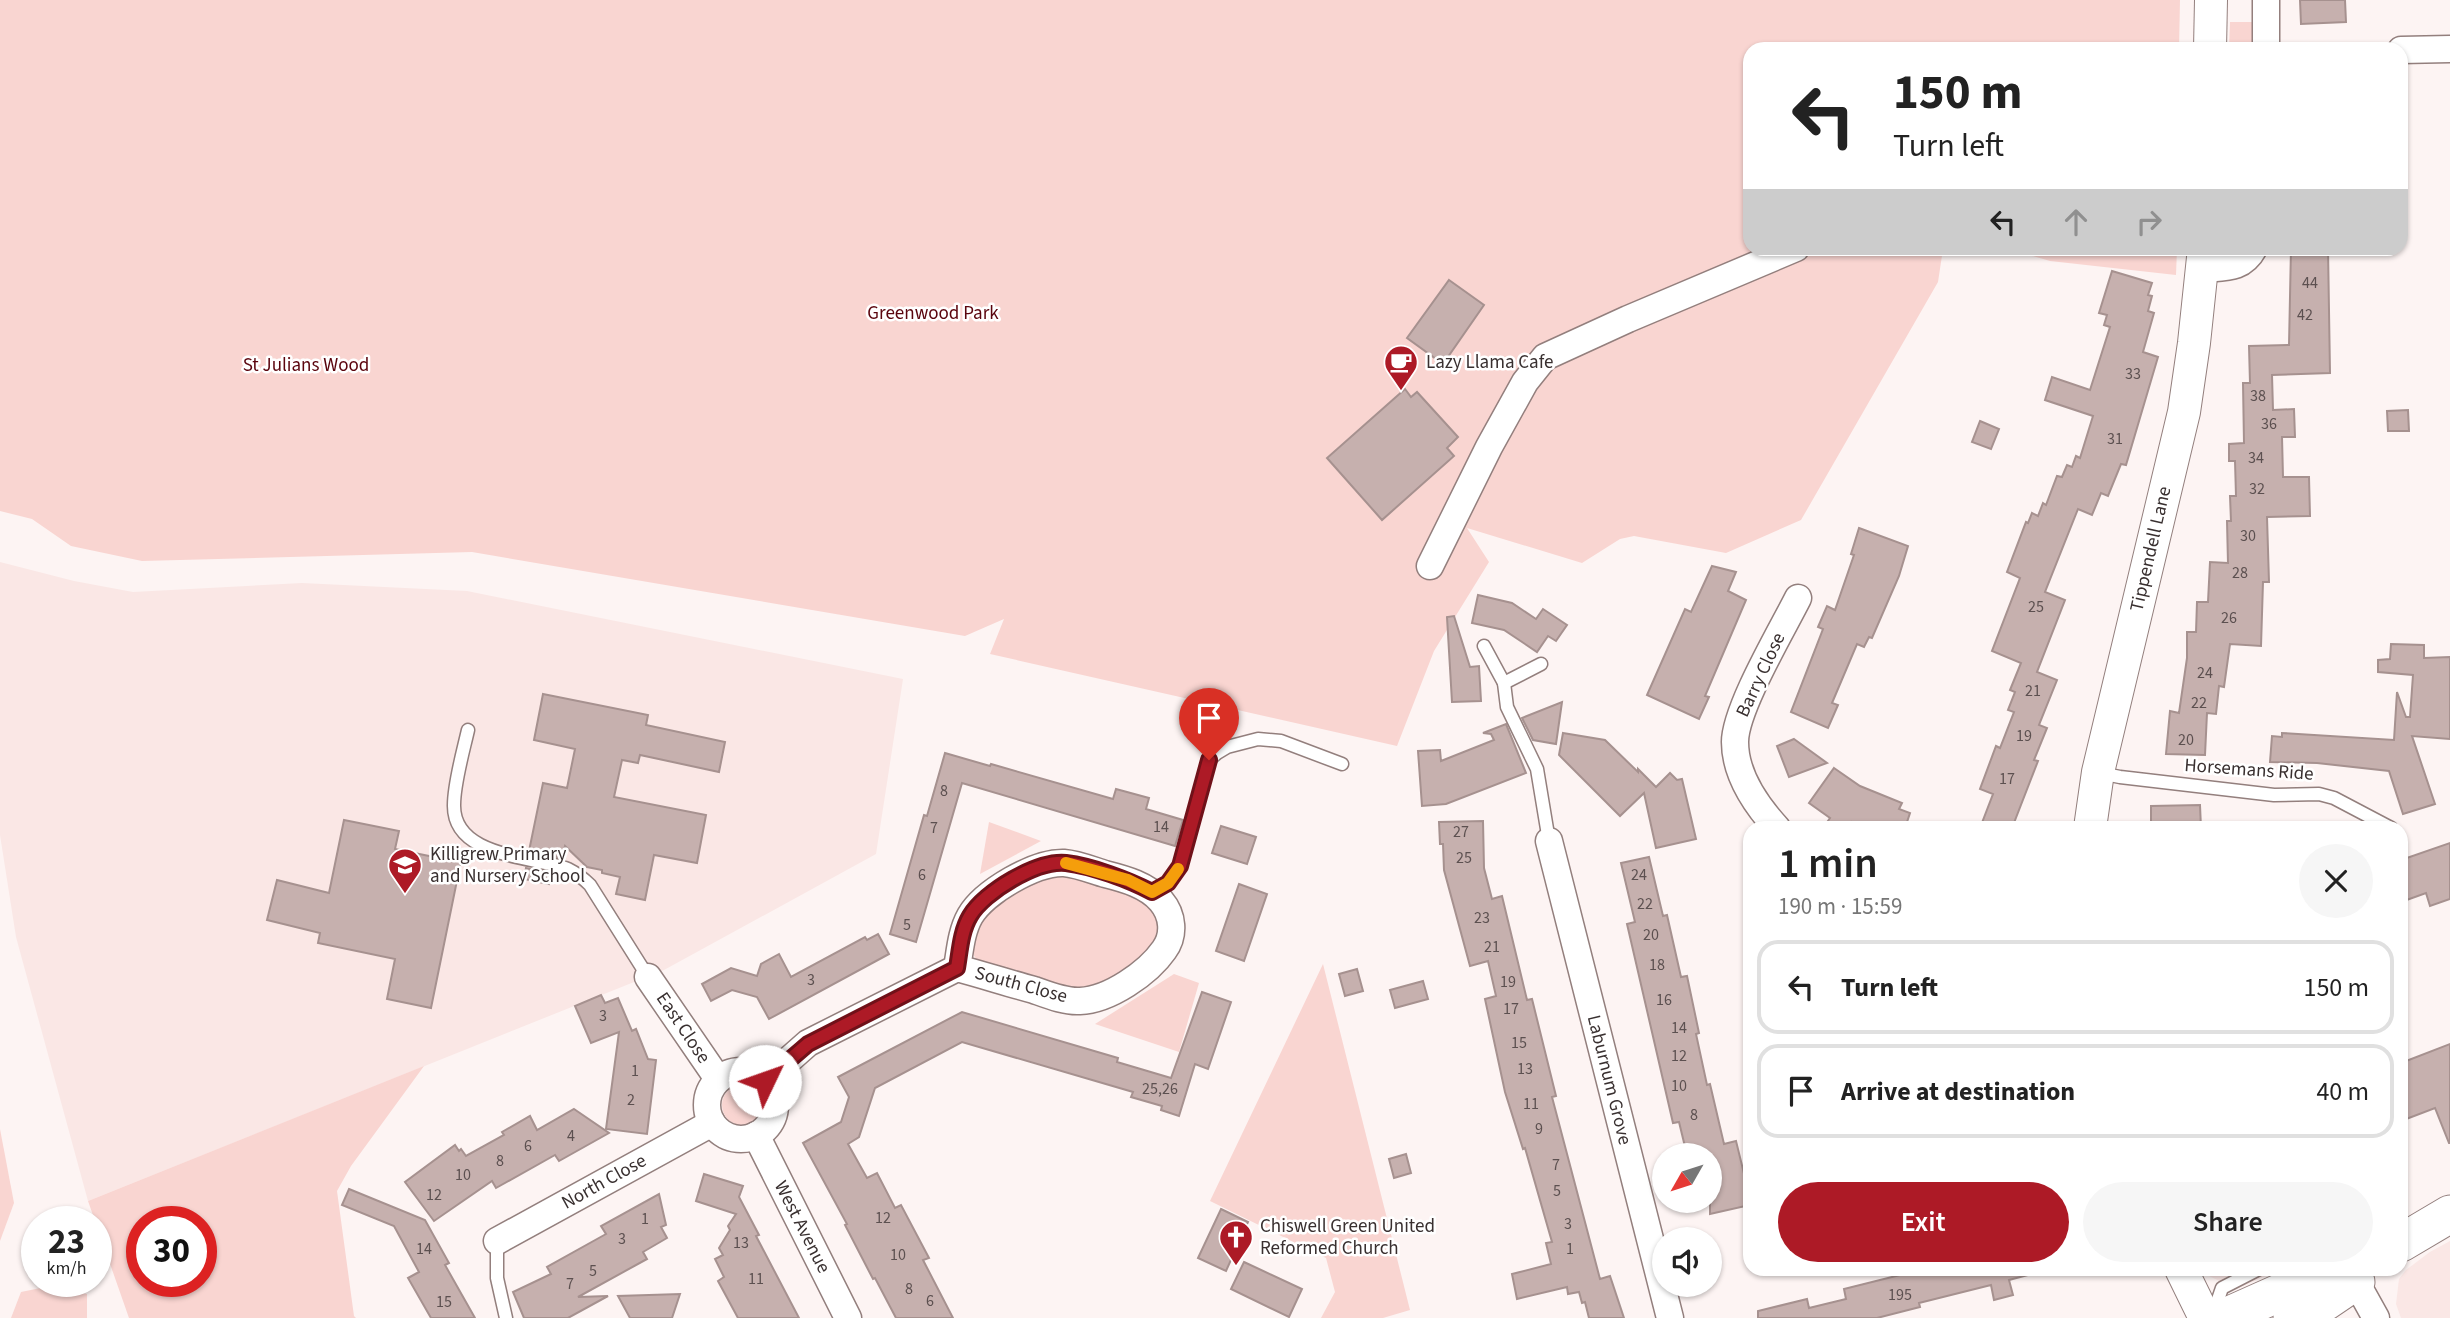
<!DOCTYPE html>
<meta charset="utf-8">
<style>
:root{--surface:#fff;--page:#f6f6f6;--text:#222;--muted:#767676;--line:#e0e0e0;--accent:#ad1a26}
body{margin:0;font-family:"Source Sans 3",sans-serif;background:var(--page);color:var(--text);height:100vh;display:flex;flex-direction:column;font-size:26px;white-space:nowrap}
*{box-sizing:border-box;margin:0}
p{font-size:23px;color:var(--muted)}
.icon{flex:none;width:38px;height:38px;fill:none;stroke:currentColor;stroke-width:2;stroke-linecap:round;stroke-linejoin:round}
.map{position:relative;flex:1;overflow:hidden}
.side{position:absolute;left:1743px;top:821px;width:665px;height:455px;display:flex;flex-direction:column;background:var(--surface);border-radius:21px;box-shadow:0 2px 5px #0004}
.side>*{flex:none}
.top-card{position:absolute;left:1743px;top:42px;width:665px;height:214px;border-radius:21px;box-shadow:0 2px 5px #0004;background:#fff;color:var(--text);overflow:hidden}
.needle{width:46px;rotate:231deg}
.fabs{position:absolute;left:1652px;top:1143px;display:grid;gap:14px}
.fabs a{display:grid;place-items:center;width:70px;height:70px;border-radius:50%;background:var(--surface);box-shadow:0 2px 5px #0004;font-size:35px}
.speed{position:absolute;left:21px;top:1206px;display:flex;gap:14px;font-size:35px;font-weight:700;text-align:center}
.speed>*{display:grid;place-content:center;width:91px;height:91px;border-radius:50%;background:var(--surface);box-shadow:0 2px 5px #0004;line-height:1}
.speed small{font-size:18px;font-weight:400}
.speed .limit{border:10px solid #d22;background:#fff;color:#111}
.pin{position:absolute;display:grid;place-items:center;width:60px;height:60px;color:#fff;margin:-72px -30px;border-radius:50% 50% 50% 0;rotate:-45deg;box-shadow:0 0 7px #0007}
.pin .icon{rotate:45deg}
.me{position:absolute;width:77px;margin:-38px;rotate:48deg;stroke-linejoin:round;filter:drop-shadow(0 0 5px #0008)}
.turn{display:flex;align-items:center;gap:24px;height:147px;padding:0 35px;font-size:32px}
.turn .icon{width:91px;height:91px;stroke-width:2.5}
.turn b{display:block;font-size:49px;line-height:60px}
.lanes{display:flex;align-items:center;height:66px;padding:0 35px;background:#0003;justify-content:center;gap:35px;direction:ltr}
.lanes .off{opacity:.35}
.round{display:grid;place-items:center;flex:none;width:74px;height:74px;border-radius:37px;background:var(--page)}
.summary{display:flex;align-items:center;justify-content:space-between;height:119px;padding:0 35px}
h1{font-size:42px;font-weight:600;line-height:52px}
.action{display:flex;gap:14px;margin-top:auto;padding:14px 35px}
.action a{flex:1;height:80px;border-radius:42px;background:var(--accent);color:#fff;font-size:28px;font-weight:600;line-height:80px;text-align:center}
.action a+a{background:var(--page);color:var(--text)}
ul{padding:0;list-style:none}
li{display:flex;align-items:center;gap:21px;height:94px;margin:0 14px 10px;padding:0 21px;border:4px solid var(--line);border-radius:21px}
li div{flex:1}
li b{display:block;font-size:26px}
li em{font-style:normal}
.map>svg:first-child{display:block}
.built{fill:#fae7e5}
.green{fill:#f9d5d1;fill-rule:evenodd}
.building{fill:#c6b0ae;stroke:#a6918f;stroke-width:2}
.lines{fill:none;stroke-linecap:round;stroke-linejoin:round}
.service-casing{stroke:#937f7d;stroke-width:15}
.minor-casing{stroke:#937f7d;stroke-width:29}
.tertiary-casing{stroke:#937f7d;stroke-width:34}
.secondary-casing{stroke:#937f7d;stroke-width:39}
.service{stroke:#fff;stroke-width:12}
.minor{stroke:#fff;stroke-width:26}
.tertiary{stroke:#fff;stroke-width:32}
.secondary{stroke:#fff;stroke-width:37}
.route-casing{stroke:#701119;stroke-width:18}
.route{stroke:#ad1a26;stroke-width:12}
.slow{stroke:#f59e0b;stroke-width:12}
.labels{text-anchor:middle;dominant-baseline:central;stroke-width:5;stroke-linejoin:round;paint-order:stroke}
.number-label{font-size:16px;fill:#5c5050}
.park-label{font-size:19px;fill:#5a040d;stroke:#fff}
.poi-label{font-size:19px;fill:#393030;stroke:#fff;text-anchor:start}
.street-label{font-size:19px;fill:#393030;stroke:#fff}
</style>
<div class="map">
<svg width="2450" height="1318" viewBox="0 0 2450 1318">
<rect width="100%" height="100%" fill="#fdf4f3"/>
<!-- built -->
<g class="built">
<polygon points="0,562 74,581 133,592 302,583 467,591 903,679 876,854 664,970 88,1201 16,937 0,835"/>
<polygon points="2450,1241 2450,1318 2401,1318 2396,1304 2399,1279 2406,1270 2430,1252"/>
<polygon points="2204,1269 2282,1269 2236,1289 2209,1276"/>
</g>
<!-- green -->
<g class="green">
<polygon points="0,0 2180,0 2179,49 1750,49 1750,248 1943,249 1938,282 1801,520 1726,553 1634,536 1620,539 1582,563 1467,528 1489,562 1434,651 1397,746 990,654 1004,619 965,636 472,552 142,561 71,546 32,519 0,511"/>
<polygon points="2230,22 2255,22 2254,49 2229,49"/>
<polygon points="2008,249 2177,249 2176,275 2050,261"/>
<polygon points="989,822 1041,841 980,874"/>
<polygon points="1073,872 1124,887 1147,904 1153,913 1158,922 1159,932 1155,943 1136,965 1113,981 1076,991 977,961 971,950 977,922 1022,883"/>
<polygon points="1323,964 1410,1310 1383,1318 1321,1318 1335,1292 1326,1258 1210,1201"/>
<polygon points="1174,974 1199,983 1179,1052 1095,1024"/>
<path d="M424,1066L351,1166L337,1191L354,1316L356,1318H129L88,1201ZM142,1222H201V1281H142Z"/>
<circle cx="742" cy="1105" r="20"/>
<polygon points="0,1129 14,1203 0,1241"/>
<polygon points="50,1286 87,1294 87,1318 11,1318 21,1292"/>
</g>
<!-- building -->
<g class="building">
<polygon points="2300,0 2345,0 2346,22 2301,24"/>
<polygon points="2291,248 2328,248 2330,373 2272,375 2273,410 2294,409 2295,437 2282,437 2283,477 2309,477 2310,516 2267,517 2269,582 2263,582 2261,646 2230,644 2224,687 2219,686 2216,714 2207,713 2205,755 2166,754 2170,711 2179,713 2187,658 2187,632 2196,632 2197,602 2208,602 2210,562 2228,563 2227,521 2231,521 2230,496 2236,496 2235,461 2229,461 2229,444 2244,443 2243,383 2250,383 2249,346 2289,345"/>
<polygon points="2112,271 2152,283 2148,295 2152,296 2148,311 2154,313 2143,352 2158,357 2126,465 2121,464 2108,496 2101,493 2092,515 2078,509 2045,592 2065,600 2037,672 2057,680 2039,725 2047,728 2034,760 2038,761 2012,828 1980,828 1993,794 1980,789 1996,746 2000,748 2014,712 2008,710 2015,692 2010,690 2021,663 1992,651 2020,578 2007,572 2026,522 2028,523 2032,513 2038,516 2043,503 2046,505 2057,476 2062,477 2067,465 2072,467 2076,456 2080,458 2093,416 2045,400 2052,377 2090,390 2110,327 2104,325 2107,315 2099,313"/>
<polygon points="1449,280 1484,305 1443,364 1407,338"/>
<polygon points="1405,389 1411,397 1417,392 1458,437 1447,448 1454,456 1382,520 1327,458"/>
<polygon points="2408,410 2409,431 2388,431 2387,411"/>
<polygon points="1980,421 1999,429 1991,449 1972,442"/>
<polygon points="1859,528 1908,546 1899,576 1872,638 1869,637 1864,647 1857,644 1832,703 1838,705 1828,728 1791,712 1823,629 1818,627 1827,606 1835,610 1854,555 1851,554"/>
<polygon points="1712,566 1736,572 1728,591 1746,600 1705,696 1709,697 1699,719 1647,695 1685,609 1691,612"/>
<polygon points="1478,595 1512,603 1536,619 1543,609 1567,625 1556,641 1548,636 1537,652 1504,630 1472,623"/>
<polygon points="1454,616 1470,667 1479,666 1481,701 1452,702 1447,617"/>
<polygon points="2391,644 2424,645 2424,658 2450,657 2450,739 2412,736 2435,804 2403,814 2389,771 2317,763 2270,762 2272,736 2282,737 2282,733 2394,740 2397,692 2406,717 2410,717 2413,675 2378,672 2378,660 2390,659"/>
<polygon points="543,694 648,715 646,725 725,742 719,772 640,755 638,763 622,760 614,797 706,815 697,863 654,855 645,900 616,894 620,877 602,873 602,870 587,867 565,846 562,858 529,851 543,783 567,788 575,749 534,740"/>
<polygon points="1562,702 1556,744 1533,740 1522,718"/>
<polygon points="1506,724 1526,773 1446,804 1422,806 1418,751 1440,750 1441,761 1494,740 1491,734 1483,733"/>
<polygon points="1563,733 1605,740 1638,772 1638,769 1656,787 1670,773 1677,780 1682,779 1696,839 1656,848 1644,793 1620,816 1559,755"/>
<polygon points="1794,739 1827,763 1789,777 1777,746"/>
<polygon points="945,753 990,766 991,764 1113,799 1116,789 1149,798 1146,809 1183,820 1175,846 962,783 916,942 890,934 924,815 927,816"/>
<polygon points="1834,768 1860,786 1902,803 1899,809 1910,813 1905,828 1865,828 1852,822 1848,828 1823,828 1830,818 1809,803"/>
<polygon points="2200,805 2201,828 2151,828 2151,806"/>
<polygon points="344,820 399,831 395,849 434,857 435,851 462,856 431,1008 387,999 395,959 318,943 320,933 267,920 277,880 329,893"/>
<polygon points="1483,821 1484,868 1492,899 1502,896 1527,1000 1532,999 1556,1096 1552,1097 1600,1279 1610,1276 1624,1318 1589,1318 1585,1302 1582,1303 1579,1292 1568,1294 1567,1287 1517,1299 1512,1274 1551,1264 1546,1243 1552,1242 1525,1148 1523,1149 1505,1092 1485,999 1496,996 1488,961 1470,966 1444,870 1443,844 1440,844 1439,822"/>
<polygon points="1221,826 1256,837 1247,864 1212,853"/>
<polygon points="2450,843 2450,899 2430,906 2426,893 2401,902 2401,860"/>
<polygon points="1649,857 1663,916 1667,915 1681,977 1687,976 1699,1033 1696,1034 1707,1085 1710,1084 1724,1144 1736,1141 1750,1198 1750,1205 1710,1214 1710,1155 1687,1155 1679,1122 1673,1123 1627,924 1635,922 1621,863"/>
<polygon points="526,868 551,873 549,884 524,879"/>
<polygon points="1239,884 1267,894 1244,961 1216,951"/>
<polygon points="878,934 889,954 769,1019 757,997 732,990 711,1001 702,984 731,968 757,976 761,964 779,954 791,977 865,937 867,940"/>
<polygon points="1357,969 1363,991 1345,996 1339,974"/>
<polygon points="1423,981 1428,999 1395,1008 1390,990"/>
<polygon points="1202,992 1231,1002 1208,1069 1195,1064 1179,1116 1161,1110 1162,1106 1131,1097 1133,1092 962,1042 875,1088 859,1137 848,1144 867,1178 877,1173 895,1208 901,1205 929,1258 923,1260 953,1318 896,1318 875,1278 873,1279 845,1225 847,1224 803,1143 841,1122 849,1097 838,1077 962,1012 1118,1058 1117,1062 1171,1078"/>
<polygon points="601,995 605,1003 618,998 632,1031 636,1029 648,1059 656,1060 647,1134 606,1129 619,1032 591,1043 575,1006"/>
<polygon points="2450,1044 2450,1143 2449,1143 2435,1108 2401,1121 2401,1063"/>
<polygon points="574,1109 609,1133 559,1161 555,1155 496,1188 492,1181 434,1221 405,1182 455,1145 459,1151 461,1149 466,1156 504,1135 502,1132 530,1116 537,1130"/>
<polygon points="1406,1154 1411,1173 1394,1178 1389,1159"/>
<polygon points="704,1174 743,1186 739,1197 759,1235 756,1236 799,1318 738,1318 718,1281 724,1277 715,1259 723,1255 719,1248 730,1230 728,1226 736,1214 696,1201"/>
<polygon points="349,1189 425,1220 449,1263 445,1265 475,1318 431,1318 408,1278 419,1272 394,1226 342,1205"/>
<polygon points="659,1194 666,1225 661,1227 667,1238 643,1252 647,1259 578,1297 608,1296 568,1318 524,1318 513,1292 551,1274 547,1267 606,1234 601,1226"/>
<polygon points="1221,1209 1248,1222 1226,1271 1198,1258"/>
<polygon points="1244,1262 1302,1289 1289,1317 1231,1289"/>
<polygon points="1924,1269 2028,1269 2028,1275 2009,1280 2013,1295 1994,1300 1991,1285 1919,1303 1920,1307 1877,1318 1758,1318 1758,1311 1807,1299 1809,1308 1846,1299 1844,1289"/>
<polygon points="680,1294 672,1318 630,1318 618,1296"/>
</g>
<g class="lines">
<!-- service casing -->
<g class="service-casing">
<g id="service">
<polyline points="1484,646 1504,683 1507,707 1537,769 1549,841"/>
<polyline points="1504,683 1541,664"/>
<path d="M468,730C463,752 454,783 454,805C453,858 534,856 568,869C576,873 583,878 590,885L648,977"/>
<polyline points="2100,773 2120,777 2274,795 2319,794 2334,798 2391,828"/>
<polyline points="1152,892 1168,883 1180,866 1209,760 1217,753 1227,747 1258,739 1281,741 1342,764"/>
<polyline points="497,1241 497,1278 506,1318"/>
<polyline points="2213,1314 2222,1288 2259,1269"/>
</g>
</g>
<!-- minor casing -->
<g class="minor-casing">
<g id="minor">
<polyline points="2266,0 2266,49"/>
<polyline points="2401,50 2450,49"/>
<path d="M2203,269C2225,267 2242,270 2254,248"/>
<polyline points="1430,566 1489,447 1525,382 1545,357 1628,319 1796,248"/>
<path d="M1777,828C1756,805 1735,774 1735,742C1735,709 1782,630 1798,598"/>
<polyline points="1549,841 1670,1318"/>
<polyline points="648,977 718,1079"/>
<circle cx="741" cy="1105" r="34"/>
<path d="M765,1081L808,1043L957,968C983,975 1008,983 1034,990C1048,995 1065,1002 1080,1001C1109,1000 1148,973 1164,950C1175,935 1173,915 1161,901C1147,885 1125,879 1105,874C1092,870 1077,864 1064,863C1035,862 984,892 970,916C961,932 960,951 957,968"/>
<polyline points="756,1135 848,1318"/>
<polyline points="497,1241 712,1123"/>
<polyline points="2356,1282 2376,1318"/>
</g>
</g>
<!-- tertiary casing -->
<g class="tertiary-casing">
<g id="tertiary">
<polyline points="2210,49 2211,0"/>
<polyline points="2090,828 2098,772 2184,412 2194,343 2204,248"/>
<polyline points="2181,1269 2205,1318"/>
</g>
</g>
<!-- secondary casing -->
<g class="secondary-casing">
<g id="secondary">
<polyline points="2401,1243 2450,1214"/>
<polyline points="2223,1318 2279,1293 2324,1278 2356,1282"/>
<polyline points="2292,1318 2325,1302 2350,1285"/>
</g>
</g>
<!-- service -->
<use href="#service" class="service"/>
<!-- minor -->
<use href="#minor" class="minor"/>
<!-- tertiary -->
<use href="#tertiary" class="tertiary"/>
<!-- secondary -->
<use href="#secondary" class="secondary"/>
</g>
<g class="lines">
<!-- route casing -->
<g class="route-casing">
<path id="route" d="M765,1081L808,1044L957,968C960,950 961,931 970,916C984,892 1037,860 1066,863C1092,866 1129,880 1152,892L1168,883L1180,866L1209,760"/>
</g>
<!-- route -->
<use href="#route" class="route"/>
<!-- slow -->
<polyline class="slow" points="1066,863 1128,880 1152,892 1168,883 1178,869"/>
</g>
<!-- icons -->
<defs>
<g id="cafe-pin" transform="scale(1.75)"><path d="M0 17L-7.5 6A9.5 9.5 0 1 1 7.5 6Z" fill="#ad1a26" stroke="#fff"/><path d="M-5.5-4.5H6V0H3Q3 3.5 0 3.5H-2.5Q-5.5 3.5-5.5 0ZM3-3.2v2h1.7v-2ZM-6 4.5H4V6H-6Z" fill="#fff"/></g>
<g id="school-pin" transform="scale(1.75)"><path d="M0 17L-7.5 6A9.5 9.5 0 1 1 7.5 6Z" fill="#ad1a26" stroke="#fff"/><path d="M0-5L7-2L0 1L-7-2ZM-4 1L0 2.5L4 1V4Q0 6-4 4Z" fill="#fff"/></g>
<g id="church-pin" transform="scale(1.75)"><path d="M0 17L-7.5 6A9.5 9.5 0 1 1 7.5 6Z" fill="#ad1a26" stroke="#fff"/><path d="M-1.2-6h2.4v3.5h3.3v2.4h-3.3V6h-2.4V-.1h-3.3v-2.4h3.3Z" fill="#fff"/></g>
</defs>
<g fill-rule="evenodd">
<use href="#cafe-pin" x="1401" y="362"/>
<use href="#school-pin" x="405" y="865"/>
<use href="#church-pin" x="1236" y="1237"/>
</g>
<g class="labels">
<!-- number labels -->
<g class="number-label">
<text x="2310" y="283">44</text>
<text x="2305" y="315">42</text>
<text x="2133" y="374">33</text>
<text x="2258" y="396">38</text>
<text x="2269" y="424">36</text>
<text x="2115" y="439">31</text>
<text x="2256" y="458">34</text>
<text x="2257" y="489">32</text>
<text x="2248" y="536">30</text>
<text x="2240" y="573">28</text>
<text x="2036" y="607">25</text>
<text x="2229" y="618">26</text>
<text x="2205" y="673">24</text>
<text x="2033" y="691">21</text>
<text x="2199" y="703">22</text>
<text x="2024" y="736">19</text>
<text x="2186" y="740">20</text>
<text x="2007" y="779">17</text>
<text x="944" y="791">8</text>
<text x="1161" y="827">14</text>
<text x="934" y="828">7</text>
<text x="1461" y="832">27</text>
<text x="1464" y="858">25</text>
<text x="922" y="875">6</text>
<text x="1639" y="875">24</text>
<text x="1645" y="904">22</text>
<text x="1482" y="918">23</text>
<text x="907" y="925">5</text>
<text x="1651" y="935">20</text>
<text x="1492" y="947">21</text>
<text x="1657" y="965">18</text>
<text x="811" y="980">3</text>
<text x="1508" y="982">19</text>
<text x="1664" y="1000">16</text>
<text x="1511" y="1009">17</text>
<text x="603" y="1016">3</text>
<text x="1679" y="1028">14</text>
<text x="1519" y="1043">15</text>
<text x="1679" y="1056">12</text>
<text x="1525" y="1069">13</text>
<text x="635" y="1071">1</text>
<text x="1679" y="1086">10</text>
<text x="1160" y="1089">25,26</text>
<text x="631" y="1100">2</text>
<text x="1531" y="1104">11</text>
<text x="1694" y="1115">8</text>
<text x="1539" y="1129">9</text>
<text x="571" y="1136">4</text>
<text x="528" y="1146">6</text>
<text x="500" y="1161">8</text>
<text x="1556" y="1165">7</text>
<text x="463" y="1175">10</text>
<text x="1557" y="1191">5</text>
<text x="434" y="1195">12</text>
<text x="883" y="1218">12</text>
<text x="645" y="1219">1</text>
<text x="1568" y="1224">3</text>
<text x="622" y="1239">3</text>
<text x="741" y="1243">13</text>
<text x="424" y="1249">14</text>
<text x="1570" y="1249">1</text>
<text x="898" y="1255">10</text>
<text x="593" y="1271">5</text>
<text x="756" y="1279">11</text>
<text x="570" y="1284">7</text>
<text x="909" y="1289">8</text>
<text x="1900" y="1295">195</text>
<text x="930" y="1301">6</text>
<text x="444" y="1302">15</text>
</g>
<!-- park labels -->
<g class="park-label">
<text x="933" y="313">Greenwood Park</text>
<text x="306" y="365">St Julians Wood</text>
</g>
<!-- poi labels -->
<g class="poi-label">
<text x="1426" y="362">Lazy Llama Cafe</text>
<text x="430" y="854">Killigrew Primary<tspan x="430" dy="22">and Nursery School</tspan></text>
<text x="1260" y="1226">Chiswell Green United<tspan x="1260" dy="22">Reformed Church</tspan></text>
</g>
<!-- street labels -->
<g class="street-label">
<text transform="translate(2151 549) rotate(-77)">Tippendell Lane</text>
<text transform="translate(1761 675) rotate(-65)">Barry Close</text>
<text transform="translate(2249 770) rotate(4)">Horsemans Ride</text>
<text transform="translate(1021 985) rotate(15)">South Close</text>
<text transform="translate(683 1028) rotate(56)">East Close</text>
<text transform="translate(1609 1080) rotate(76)">Laburnum Grove</text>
<text transform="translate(604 1182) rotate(-29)">North Close</text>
<text transform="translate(802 1227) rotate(63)">West Avenue</text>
</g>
</g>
</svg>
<div class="fabs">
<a><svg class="needle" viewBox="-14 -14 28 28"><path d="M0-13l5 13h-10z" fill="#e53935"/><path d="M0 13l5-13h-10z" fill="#767676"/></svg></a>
<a><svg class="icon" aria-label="sound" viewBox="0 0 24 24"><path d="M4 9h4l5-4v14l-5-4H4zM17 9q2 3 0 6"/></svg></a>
</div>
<div class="speed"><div>23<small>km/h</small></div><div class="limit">30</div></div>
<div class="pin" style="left:1209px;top:760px;background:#d93025"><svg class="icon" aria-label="arrive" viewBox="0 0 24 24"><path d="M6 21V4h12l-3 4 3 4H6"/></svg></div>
<svg class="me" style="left:765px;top:1081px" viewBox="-20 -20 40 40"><circle r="19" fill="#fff"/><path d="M0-13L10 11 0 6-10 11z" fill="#ad1a26"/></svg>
<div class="top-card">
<div class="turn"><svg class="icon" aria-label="left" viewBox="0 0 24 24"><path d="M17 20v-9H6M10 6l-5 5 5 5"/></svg><div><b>150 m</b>Turn left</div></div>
<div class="lanes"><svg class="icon" aria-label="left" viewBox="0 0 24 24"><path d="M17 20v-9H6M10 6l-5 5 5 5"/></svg><svg class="icon off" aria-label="ahead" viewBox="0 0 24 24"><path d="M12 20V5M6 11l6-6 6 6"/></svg><svg class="icon off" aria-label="right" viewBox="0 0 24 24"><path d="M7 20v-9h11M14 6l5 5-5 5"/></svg></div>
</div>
<section class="side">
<div class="summary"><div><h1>1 min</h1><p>190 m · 15:59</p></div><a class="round"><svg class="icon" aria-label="close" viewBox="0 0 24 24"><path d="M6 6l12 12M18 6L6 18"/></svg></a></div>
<ul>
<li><svg class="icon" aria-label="left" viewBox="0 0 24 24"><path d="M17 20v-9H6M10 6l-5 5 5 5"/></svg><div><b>Turn left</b></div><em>150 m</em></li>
<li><svg class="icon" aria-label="arrive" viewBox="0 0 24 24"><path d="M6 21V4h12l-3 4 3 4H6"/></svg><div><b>Arrive at destination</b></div><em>40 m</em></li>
</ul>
<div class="action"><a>Exit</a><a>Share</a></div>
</section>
</div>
